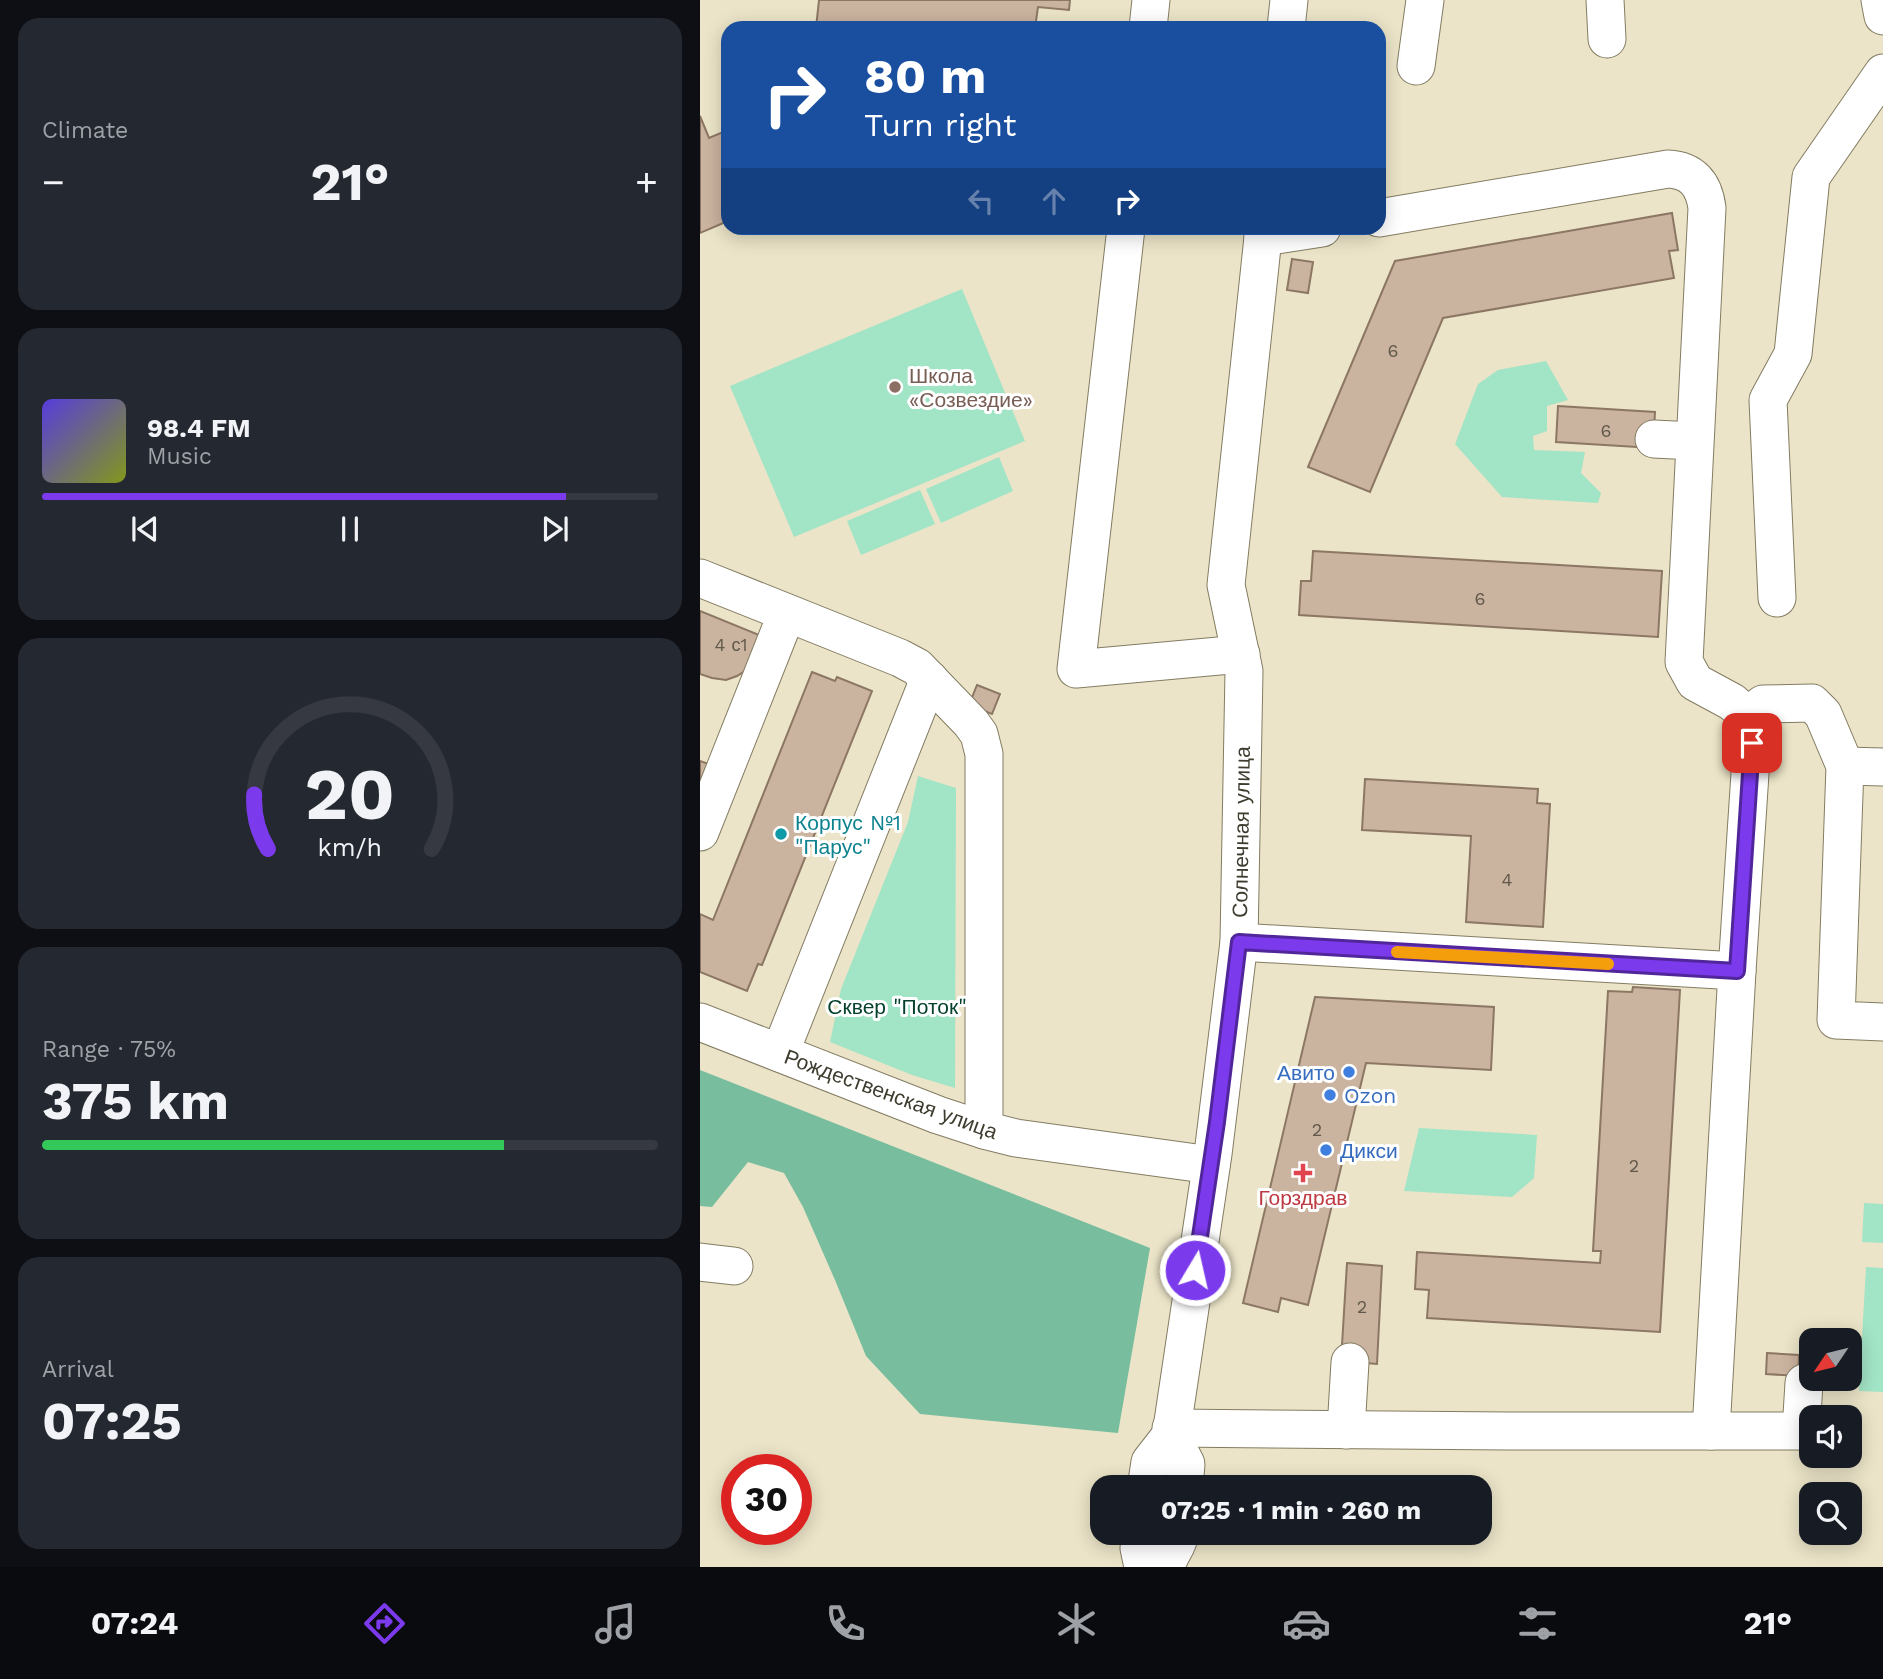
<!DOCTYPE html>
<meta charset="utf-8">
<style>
body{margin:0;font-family:"Work Sans",sans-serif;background:#242831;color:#f1f3f6;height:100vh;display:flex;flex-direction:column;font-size:26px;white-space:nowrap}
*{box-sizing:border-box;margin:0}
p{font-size:23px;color:#9ea1a6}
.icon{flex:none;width:38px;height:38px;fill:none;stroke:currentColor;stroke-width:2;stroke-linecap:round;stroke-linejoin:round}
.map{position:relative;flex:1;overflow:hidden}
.panel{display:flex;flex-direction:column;gap:18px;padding:18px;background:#0d0f14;width:700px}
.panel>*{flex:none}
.banner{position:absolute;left:21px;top:21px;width:665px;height:214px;border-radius:21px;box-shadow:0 4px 18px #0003;background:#1a4fa0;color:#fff;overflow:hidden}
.needle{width:46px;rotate:235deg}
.tools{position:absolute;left:1099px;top:1328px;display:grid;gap:14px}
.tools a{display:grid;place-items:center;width:63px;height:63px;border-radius:14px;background:#171b24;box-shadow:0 4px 18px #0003;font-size:35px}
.speed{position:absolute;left:21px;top:1454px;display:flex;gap:14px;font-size:35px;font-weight:700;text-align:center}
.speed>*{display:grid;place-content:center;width:91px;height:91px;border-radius:50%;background:#171b24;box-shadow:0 4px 18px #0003;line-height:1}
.speed .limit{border:10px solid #d22;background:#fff;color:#111}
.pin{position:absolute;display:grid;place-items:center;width:60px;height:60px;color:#fff;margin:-30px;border-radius:14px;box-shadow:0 4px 10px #0006}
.me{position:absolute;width:77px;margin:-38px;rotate:9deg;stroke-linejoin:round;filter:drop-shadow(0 0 5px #0008)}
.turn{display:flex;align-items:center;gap:24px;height:147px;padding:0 28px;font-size:32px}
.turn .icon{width:91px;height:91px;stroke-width:2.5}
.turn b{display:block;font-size:49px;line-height:60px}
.lanes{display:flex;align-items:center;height:66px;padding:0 28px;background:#0003;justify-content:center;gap:35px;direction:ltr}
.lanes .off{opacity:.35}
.big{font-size:52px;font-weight:700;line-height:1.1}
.panel .card{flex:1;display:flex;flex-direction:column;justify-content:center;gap:10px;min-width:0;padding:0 24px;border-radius:21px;background:#242831}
.panel .dial{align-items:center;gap:0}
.dial svg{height:182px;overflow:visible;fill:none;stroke:#363941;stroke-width:7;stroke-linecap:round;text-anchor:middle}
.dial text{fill:#f1f3f6;stroke:none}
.song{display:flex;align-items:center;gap:21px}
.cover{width:84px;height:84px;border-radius:10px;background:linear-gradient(135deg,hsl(250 70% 55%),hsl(70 70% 35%))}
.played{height:7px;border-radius:4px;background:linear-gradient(90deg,#7c3aed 85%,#363941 85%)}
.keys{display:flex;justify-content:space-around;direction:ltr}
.heat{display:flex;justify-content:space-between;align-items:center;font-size:38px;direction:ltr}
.charge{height:10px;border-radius:5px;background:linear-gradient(90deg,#34c759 75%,#363941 0)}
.trip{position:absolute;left:390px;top:1475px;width:402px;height:70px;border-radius:21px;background:#171b24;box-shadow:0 4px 18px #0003;font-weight:700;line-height:70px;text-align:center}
.tabs{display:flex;height:112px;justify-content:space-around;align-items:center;background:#090b0e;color:#9ea1a6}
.tabs .icon{width:49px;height:49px}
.tabs .active{color:#7c3aed}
.tabs b{font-size:32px;color:#f1f3f6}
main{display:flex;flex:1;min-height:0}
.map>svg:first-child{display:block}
.green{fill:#a2e4c6}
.forest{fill:#77bd9e}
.building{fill:#cab39f;stroke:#8c7764;stroke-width:2}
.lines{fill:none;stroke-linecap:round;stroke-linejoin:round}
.minor-casing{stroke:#837c62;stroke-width:39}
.minor{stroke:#fff;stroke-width:37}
.route-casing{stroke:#51269a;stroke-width:18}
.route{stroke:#7c3aed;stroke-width:12}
.slow{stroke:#f59e0b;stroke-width:12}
.education-dot{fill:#8d6e63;stroke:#fff;stroke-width:2.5}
.culture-dot{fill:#0f9aa8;stroke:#fff;stroke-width:2.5}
.shop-dot{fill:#3f7fe0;stroke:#fff;stroke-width:2.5}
.health-dot{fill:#e0444e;stroke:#fff;stroke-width:2.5}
.labels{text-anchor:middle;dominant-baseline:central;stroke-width:6;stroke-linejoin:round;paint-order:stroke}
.number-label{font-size:18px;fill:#61594b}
.education-label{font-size:21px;fill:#785e54;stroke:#fff;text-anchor:start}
.culture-label{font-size:21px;fill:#0d838f;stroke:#fff;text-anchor:start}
.street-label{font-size:21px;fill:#3e3b2f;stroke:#fff}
.park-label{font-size:21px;fill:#05422e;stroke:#fff}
.shop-label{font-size:21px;fill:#366cbe;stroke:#fff;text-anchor:start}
.health-label{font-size:21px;fill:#be3a42;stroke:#fff}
</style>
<main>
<section class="panel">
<div class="card"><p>Climate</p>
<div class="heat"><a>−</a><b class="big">21°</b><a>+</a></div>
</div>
<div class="card">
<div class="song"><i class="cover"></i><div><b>98.4 FM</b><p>Music</p></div></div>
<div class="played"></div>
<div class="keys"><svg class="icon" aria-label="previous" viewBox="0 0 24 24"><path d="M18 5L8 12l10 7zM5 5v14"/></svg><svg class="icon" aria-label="pause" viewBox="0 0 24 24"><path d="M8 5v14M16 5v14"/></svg><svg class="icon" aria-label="next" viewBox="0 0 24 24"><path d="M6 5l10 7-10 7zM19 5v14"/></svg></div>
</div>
<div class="card dial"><svg viewBox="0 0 100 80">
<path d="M14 69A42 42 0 1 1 86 69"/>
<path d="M14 69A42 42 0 0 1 8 45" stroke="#7c3aed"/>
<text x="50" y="56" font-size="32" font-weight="700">20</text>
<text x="50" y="72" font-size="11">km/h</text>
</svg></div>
<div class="card"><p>Range · 75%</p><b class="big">375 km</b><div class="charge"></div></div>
<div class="card"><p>Arrival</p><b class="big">07:25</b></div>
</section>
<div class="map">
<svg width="1183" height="1567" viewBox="0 0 1183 1567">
<rect width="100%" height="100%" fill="#ebe4c8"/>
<g class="green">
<polygon points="262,289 325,441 94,537 30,386"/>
<polygon points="846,361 868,400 847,406 847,431 833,436 834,450 885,452 881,473 901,493 898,503 802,497 755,444 778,384 798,370"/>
<polygon points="299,457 313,491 241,523 226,489"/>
<polygon points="220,490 235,524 161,555 147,521"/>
<polygon points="218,776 256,788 255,1088 212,1075 130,1042 141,989 208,822"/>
<polygon points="719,1128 837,1135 834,1178 812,1197 704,1191"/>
<polygon points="1164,1203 1183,1204 1183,1243 1162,1242"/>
<polygon points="1166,1267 1183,1268 1183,1392 1159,1391"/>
</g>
<polygon class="forest" points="0,1070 450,1248 418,1433 220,1414 166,1356 135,1280 103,1207 84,1173 48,1162 12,1207 0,1206"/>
<g class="building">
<polygon points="119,0 370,0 369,10 338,7 335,28 116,28"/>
<polygon points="0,116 9,138 28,130 28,221 0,233"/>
<polygon points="972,213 978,250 969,251 974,278 743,318 670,492 608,467 695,261"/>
<polygon points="592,259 613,262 608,293 587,290"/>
<polygon points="858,406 955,412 953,448 856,442"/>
<polygon points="613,551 962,571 958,637 599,615 601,581 611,581"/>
<polygon points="0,611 64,637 48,669 37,676 26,680 12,678 0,674"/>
<polygon points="112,672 135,681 137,677 172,691 62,965 58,964 47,991 0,972 0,914 13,920"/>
<polygon points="277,685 300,694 292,714 269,705"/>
<polygon points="0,761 14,766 0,790"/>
<polygon points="665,779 838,789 837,803 850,804 843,927 766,922 771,836 662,830"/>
<polygon points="933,987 980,990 960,1332 727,1318 729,1290 715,1289 717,1252 900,1263 901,1251 893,1251 908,991 932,992"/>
<polygon points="615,997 794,1007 791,1070 666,1063 608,1305 581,1298 578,1312 543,1303"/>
<polygon points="647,1263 682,1266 677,1364 641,1361"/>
<polygon points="1067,1353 1099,1355 1098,1376 1066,1374"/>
</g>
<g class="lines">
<g class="minor-casing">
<g id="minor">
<polyline points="905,0 907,39"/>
<polyline points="1180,0 1183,16"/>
<polyline points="448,28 451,0"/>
<polyline points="586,28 589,0"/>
<polyline points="716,66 725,0"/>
<path d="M679 218 968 169C992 170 1004 184 1007 208L984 662 995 682 1032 702 1048 716 1052 743 1037 971"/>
<polyline points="426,228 376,669 541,654"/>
<polyline points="563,237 622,228"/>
<polyline points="954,439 994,441"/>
<polyline points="0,578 200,658 217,667 271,723 279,734 284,754 284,1130"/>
<polyline points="1077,598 1068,400 1093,354 1111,177 1183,73"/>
<polyline points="1048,716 1063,704 1112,703 1123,714 1145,766 1136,1020 1183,1022"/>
<polyline points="1145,766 1183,767"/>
<polyline points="0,832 87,613"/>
<polyline points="539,942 1037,971 1011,1431"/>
<polyline points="0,1022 238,1115 284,1130 316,1138 511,1165"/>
<polyline points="80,1053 229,679"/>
<polyline points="0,1262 34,1266"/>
<polyline points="471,1428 808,1431 1111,1431"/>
<polyline points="646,1430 650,1362"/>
<polyline points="1101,1431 1104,1383"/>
<polyline points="471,1435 513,1154 539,942 544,671 526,585 564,228"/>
<polyline points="471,1435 486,1464 484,1488"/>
<polyline points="446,1488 450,1462 471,1435"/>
<polyline points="441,1533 439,1548 443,1567"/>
<path d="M467 1567C468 1554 478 1548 480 1533"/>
</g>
</g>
<use href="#minor" class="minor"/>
</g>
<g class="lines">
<g class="route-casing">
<polyline id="route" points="495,1270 517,1122 539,942 1037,971 1052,743"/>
</g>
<use href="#route" class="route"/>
<polyline class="slow" points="697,952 908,964"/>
</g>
<circle class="education-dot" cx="195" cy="387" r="7"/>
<circle class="culture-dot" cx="81" cy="834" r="7"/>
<g class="shop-dot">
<circle cx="649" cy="1072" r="7"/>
<circle cx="630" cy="1095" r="7"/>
<circle cx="626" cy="1150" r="7"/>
</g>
<path class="health-dot" d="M599.5 1162.5h7v7h7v7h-7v7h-7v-7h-7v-7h7z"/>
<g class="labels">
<g class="number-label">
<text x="693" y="350">6</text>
<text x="906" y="430">6</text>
<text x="780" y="598">6</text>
<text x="31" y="644">4 с1</text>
<text x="807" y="879">4</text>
<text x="617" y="1129">2</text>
<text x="934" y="1165">2</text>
<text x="662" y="1306">2</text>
</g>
<g class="education-label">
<text x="209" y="375">Школа<tspan x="209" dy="24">«Созвездие»</tspan></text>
</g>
<g class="culture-label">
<text x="95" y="822">Корпус №1<tspan x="95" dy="24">"Парус"</tspan></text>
</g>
<g class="street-label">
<text transform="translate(541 832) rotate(-89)">Солнечная улица</text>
<text transform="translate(191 1094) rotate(20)">Рождественская улица</text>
</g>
<g class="park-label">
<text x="197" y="1006">Сквер "Поток"</text>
</g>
<g class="shop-label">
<text x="635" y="1072" text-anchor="end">Авито</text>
<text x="644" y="1095">Ozon</text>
<text x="640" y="1150">Дикси</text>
</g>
<g class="health-label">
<text x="603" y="1197">Горздрав</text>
</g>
</g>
</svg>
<div class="tools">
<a><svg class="needle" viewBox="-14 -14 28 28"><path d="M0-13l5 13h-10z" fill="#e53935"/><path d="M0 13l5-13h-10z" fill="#9ea1a6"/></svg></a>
<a><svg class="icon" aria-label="sound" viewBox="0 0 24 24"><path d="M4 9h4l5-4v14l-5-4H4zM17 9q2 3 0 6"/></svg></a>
<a><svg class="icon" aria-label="search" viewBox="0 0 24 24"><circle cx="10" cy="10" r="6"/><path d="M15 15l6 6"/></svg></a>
</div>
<div class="speed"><div class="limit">30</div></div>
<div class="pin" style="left:1052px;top:743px;background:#d93025"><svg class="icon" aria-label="arrive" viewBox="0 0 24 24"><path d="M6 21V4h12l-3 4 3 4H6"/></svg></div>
<svg class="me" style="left:495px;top:1270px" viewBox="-20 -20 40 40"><circle r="17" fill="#7c3aed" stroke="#fff" stroke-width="3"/><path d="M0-11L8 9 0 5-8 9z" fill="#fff"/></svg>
<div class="trip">07:25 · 1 min · 260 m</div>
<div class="banner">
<div class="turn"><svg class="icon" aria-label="right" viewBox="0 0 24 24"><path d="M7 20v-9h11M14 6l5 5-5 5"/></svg><div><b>80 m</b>Turn right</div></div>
<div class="lanes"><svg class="icon off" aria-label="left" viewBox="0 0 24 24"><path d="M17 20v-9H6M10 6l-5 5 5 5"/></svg><svg class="icon off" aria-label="ahead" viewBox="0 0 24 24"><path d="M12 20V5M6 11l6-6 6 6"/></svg><svg class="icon" aria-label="right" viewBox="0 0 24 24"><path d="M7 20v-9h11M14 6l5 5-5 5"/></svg></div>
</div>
</div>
</main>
<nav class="tabs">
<b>07:24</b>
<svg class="icon active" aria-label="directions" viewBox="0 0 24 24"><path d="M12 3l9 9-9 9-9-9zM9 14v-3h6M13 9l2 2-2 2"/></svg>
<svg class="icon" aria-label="music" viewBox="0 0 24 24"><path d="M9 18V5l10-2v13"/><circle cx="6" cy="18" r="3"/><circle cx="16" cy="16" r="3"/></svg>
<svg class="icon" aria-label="phone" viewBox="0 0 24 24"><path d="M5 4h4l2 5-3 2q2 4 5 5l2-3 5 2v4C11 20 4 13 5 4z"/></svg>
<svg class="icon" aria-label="climate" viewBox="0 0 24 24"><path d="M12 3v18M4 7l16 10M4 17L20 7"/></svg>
<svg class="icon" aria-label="car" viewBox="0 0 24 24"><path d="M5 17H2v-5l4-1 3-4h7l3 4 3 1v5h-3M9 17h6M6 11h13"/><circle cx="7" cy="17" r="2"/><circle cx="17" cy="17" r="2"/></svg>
<svg class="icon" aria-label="filters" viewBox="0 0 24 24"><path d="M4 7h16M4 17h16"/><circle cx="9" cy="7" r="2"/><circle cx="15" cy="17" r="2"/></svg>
<b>21°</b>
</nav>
